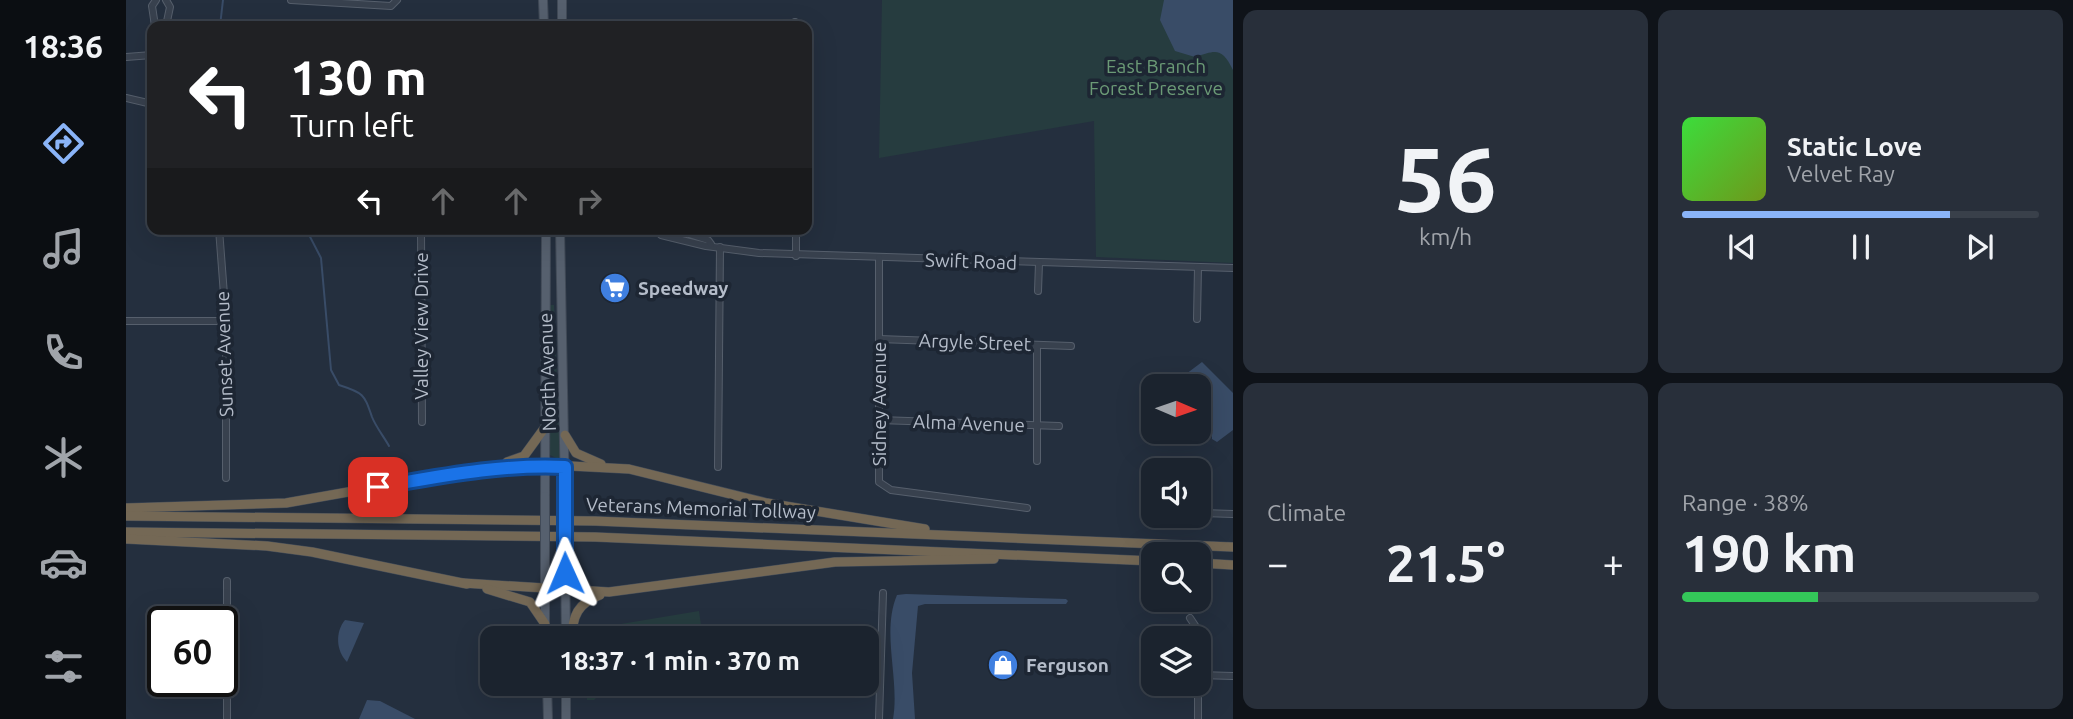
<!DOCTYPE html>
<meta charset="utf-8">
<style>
body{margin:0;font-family:Ubuntu,sans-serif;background:#282f3a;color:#f1f3f6;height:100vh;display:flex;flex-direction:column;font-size:26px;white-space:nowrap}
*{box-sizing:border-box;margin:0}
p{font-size:23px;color:#a0a4aa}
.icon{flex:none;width:38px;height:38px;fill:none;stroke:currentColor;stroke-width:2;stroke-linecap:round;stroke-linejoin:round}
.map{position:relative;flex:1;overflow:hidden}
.panel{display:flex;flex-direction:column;gap:10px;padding:10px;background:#0f1319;width:840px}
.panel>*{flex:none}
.hud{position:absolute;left:21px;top:21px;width:665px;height:214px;border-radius:14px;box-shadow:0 7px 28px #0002,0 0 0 2px #39404a;background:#202124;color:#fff;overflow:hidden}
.needle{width:46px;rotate:92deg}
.buttons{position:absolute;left:1015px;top:374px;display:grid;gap:14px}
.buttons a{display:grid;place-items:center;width:70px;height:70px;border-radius:14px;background:#1b232e;box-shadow:0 7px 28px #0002,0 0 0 2px #39404a;font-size:35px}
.speed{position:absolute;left:21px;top:606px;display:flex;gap:14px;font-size:35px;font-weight:700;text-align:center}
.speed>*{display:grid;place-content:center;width:91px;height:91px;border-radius:50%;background:#1b232e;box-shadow:0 7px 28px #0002,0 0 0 2px #39404a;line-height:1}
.speed .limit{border:4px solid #111;border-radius:10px;background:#fff;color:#111}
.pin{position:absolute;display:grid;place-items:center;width:60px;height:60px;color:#fff;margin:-30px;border-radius:14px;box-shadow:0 4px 10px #0006}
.me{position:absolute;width:77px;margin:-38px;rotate:359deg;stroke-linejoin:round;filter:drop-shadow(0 0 5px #0008)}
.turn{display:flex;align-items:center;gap:24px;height:147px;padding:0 28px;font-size:32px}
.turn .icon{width:91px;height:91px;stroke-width:2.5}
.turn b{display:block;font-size:49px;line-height:60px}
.lanes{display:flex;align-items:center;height:66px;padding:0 28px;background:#0003;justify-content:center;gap:35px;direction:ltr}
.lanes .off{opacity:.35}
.big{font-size:52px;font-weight:600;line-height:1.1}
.panel .tile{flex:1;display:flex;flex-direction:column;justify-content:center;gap:10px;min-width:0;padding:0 24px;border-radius:14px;background:#282f3a}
.panel .dial{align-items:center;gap:0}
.dial b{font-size:91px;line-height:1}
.song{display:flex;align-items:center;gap:21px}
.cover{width:84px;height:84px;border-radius:10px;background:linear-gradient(135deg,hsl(120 70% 55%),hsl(80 70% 35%))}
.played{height:7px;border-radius:4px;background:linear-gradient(90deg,#8ab4f8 75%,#39404a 75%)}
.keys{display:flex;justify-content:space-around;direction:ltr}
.heat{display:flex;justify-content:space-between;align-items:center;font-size:38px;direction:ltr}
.charge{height:10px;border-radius:5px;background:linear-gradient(90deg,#34c759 38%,#39404a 0)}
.panel .tiles{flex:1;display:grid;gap:10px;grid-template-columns:repeat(2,1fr)}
.trip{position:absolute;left:354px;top:626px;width:399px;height:70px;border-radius:14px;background:#1b232e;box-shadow:0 7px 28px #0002,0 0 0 2px #39404a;font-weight:600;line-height:70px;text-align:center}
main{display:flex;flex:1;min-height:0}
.tabs{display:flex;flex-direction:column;width:126px;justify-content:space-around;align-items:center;background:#0b0e12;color:#a0a4aa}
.tabs .icon{width:49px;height:49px}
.tabs .active{color:#8ab4f8}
.tabs b{font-size:32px;color:#f1f3f6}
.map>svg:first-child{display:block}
.green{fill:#263c3f}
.water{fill:#394c67}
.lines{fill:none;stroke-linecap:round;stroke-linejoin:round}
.stream{stroke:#394c67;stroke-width:2}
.minor-casing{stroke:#565f6c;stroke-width:8}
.major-casing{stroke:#414a57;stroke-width:10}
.highway-casing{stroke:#434c59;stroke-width:10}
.minor{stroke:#38414e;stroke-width:6}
.major{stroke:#56606e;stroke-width:8}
.highway{stroke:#746855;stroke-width:9}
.major-bridge-casing{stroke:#414a57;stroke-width:10;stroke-linecap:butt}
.major-bridge{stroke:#56606e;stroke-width:8}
.route-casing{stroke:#114b97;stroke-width:18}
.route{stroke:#1a73e8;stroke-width:12}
.labels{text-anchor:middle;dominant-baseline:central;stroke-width:7;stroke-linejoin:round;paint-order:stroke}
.park-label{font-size:19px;fill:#6b9a76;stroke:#1d2633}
.street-label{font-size:19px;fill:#b4bcc9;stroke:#1d2633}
.poi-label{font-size:19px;font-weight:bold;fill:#b4bcc9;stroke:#1d2633;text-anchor:start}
</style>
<main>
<nav class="tabs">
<b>18:36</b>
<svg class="icon active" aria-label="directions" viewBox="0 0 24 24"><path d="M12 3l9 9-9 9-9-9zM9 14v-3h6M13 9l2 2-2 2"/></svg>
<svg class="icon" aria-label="music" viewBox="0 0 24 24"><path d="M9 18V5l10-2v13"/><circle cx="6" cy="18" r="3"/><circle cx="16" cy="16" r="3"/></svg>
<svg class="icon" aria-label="phone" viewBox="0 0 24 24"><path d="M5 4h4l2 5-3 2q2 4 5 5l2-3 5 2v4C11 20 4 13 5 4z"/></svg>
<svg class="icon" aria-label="climate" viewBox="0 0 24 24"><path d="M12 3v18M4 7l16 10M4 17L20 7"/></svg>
<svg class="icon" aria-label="car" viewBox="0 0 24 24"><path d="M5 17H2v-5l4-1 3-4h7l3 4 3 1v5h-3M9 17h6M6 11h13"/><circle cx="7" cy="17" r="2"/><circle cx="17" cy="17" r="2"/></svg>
<svg class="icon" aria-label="filters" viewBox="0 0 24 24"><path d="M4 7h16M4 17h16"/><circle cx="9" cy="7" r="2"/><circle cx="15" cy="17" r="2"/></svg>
</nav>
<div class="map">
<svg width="1107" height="719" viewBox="0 0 1107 719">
<rect width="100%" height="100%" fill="#242f3e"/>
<g class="green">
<polygon points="756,0 1107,0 1107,263 970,257 968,121 753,158"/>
<polygon points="424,305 428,305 434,460 422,454"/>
<polygon points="573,611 577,639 463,639 461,635 465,624 483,626"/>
<polygon points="460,684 577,684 576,692 475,693 468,700 461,700"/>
</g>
<g class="water">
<path d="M1038 0H1107V70C1096 47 1090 50 1069 57L1049 51 1034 20Z"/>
<polygon points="1076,362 1107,393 1107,430 1091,442 1086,439 1086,405 1079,398 1073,399 1073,387 1058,387 1052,380"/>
<path d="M780 594 940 599 942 601 940 604H799L792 606 786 673 789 719H767C774 679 755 633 771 595Z"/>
<path d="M219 620 238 623 221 662C210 651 209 632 219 620Z"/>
<polygon points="1022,630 1032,631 1032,639 1027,639 1027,684 1060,684 1060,698 1024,692"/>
<polygon points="241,700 254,701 289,719 233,719"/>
</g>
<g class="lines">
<g class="stream">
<polyline points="94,26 97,0"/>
<path d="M180 229 195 258 205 370 213 385C238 393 238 394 246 417 250 427 258 437 263 446"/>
</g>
<g class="minor-casing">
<g id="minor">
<polyline points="40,0 44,7 40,26"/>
<polyline points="165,0 265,6 271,0"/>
<polyline points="669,22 669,26"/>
<polyline points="29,26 26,6 30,0"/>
<polyline points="0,57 26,55"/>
<polyline points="0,98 26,104"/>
<polyline points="93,229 100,321 100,478"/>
<polyline points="295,229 296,422"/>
<polyline points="529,229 535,235 580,246 633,253 1107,268"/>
<polyline points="547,229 582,240 585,244"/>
<polyline points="670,229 670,256"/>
<polyline points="753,258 753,482 765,490 901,508"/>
<polyline points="912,291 913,263"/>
<polyline points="1071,319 1072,267"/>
<polyline points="0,321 100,321"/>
<polyline points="753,339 945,346"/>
<polyline points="753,420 933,426"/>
<polyline points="911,461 911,345"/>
<polyline points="592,467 594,247"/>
<polyline points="1073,476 1076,513 1107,514"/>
<polyline points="101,581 101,719"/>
<polyline points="1064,618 1072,630 1072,639"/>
<polyline points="1073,675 1107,676"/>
<polyline points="753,719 757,593"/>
<polyline points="1072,719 1072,684"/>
</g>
</g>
<g class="major-casing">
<g id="major">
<polyline points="417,0 418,26"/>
<polyline points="436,0 436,26"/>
<polyline points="434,229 439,497"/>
<polyline points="419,496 420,229"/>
<polyline points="419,558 419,639"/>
<polyline points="439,559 440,639"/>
<polyline points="421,684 422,719"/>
<polyline points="440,719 440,684"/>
</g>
</g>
<g class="highway-casing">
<g id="highway">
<polyline points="439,435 450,453 475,464"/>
<polyline points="381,462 398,456 417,430"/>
<polyline points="0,508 160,503 363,467 405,464 503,469 641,503 799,529"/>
<polyline points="0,516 469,521 1107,547"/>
<polyline points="0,532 469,537 1027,561"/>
<polyline points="0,539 141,546 186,552 341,584"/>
<polyline points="1073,563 1107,565"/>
<polyline points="337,583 483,592 709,562 868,559"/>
<polyline points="361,589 404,602 419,624"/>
<path d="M446 639C446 616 452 603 474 595"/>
</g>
</g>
<use href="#minor" class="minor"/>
<use href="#major" class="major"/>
<use href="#highway" class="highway"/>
<g class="major-bridge-casing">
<g id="major-bridge">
<polyline points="419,558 419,496"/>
<polyline points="439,559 439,497"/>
</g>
</g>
<use href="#major-bridge" class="major-bridge"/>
</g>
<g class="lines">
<g class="route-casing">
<path id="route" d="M252 487C316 476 375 464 439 467V573"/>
</g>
<use href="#route" class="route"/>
</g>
<defs>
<g id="supermarket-disc" transform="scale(1.575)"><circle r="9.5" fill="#3f7fe0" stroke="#1d2633"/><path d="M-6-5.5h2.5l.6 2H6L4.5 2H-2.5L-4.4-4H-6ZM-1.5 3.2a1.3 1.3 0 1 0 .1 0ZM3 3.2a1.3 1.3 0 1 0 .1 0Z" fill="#fff"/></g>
<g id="shop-disc" transform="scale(1.575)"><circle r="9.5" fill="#3f7fe0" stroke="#1d2633"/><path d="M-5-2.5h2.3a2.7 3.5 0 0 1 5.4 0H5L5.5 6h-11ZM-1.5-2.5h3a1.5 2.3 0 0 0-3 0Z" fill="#fff"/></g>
</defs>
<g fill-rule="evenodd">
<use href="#supermarket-disc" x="489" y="288"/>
<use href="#shop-disc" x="877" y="665"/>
</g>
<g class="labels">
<g class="park-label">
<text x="1030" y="66">East Branch<tspan x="1030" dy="22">Forest Preserve</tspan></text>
</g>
<g class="street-label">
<text transform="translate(845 261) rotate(2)">Swift Road</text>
<text transform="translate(295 326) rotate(-90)">Valley View Drive</text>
<text transform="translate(849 342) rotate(2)">Argyle Street</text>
<text transform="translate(98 354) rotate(-92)">Sunset Avenue</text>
<text transform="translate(421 372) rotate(-92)">North Avenue</text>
<text transform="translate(753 404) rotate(-90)">Sidney Avenue</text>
<text transform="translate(843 423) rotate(2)">Alma Avenue</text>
<text transform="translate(575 508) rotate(2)">Veterans Memorial Tollway</text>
</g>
<g class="poi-label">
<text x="512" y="288">Speedway</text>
<text x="900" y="665">Ferguson</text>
</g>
</g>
</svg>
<div class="buttons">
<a><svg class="needle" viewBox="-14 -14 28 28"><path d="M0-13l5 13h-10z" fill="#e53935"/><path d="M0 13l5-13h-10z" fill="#a0a4aa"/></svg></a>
<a><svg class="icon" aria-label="sound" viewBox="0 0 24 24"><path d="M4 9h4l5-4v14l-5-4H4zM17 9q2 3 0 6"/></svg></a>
<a><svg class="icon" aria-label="search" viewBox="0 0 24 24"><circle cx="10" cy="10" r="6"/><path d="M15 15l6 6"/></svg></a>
<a><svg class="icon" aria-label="layers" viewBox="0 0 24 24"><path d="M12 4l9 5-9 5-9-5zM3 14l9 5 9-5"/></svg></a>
</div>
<div class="speed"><div class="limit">60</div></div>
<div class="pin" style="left:252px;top:487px;background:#d93025"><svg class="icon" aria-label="arrive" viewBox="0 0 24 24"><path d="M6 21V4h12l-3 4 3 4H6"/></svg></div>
<svg class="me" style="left:439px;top:573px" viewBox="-20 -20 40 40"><path d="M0-17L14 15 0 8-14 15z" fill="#1a73e8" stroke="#fff" stroke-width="4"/></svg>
<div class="trip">18:37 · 1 min · 370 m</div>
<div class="hud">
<div class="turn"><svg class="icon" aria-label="left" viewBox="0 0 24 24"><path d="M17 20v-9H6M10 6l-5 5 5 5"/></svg><div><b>130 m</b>Turn left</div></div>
<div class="lanes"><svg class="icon" aria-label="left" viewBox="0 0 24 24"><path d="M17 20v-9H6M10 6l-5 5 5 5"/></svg><svg class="icon off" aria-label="ahead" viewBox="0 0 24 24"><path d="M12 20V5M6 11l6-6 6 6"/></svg><svg class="icon off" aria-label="ahead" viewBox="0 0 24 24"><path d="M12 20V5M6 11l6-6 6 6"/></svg><svg class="icon off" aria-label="right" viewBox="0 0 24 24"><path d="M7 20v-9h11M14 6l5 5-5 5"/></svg></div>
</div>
</div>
<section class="panel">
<div class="tiles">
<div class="tile dial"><b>56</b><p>km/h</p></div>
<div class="tile">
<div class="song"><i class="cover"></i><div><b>Static Love</b><p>Velvet Ray</p></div></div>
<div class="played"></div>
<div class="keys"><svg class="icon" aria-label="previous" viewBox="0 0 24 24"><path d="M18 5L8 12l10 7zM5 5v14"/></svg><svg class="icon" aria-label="pause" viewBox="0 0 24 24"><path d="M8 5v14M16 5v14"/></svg><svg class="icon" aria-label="next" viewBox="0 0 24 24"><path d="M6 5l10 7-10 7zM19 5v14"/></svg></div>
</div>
<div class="tile"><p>Climate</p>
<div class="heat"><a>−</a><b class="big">21.5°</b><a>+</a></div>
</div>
<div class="tile"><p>Range · 38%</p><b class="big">190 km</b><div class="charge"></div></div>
</div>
</section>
</main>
